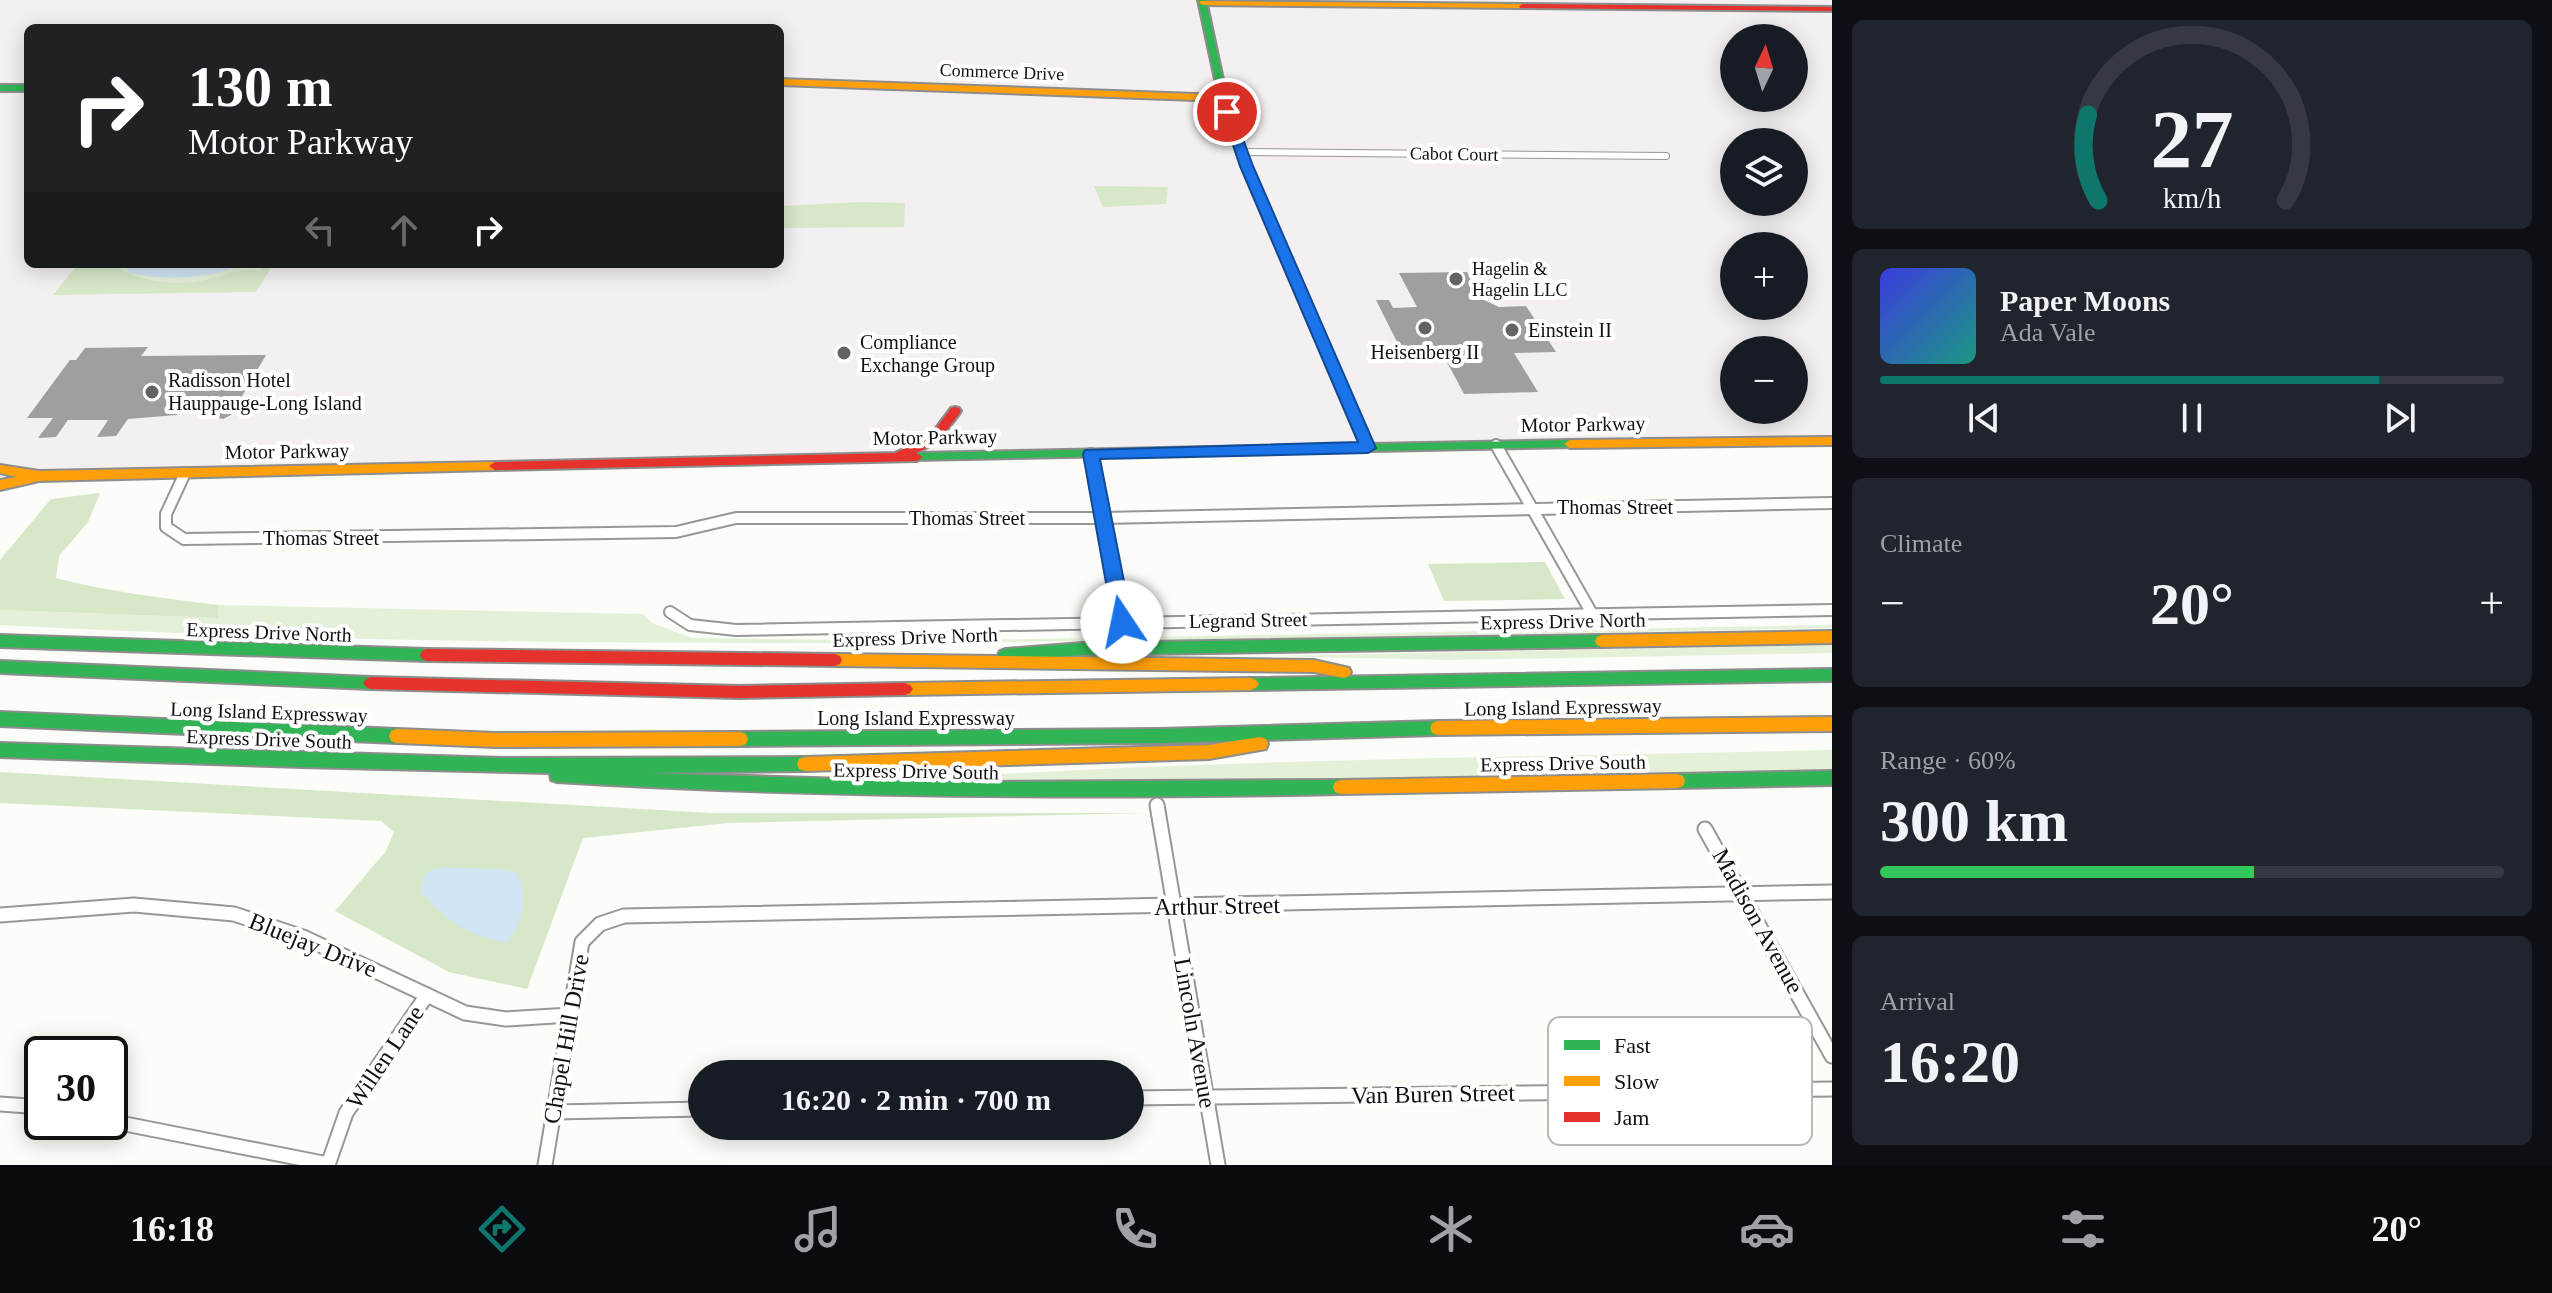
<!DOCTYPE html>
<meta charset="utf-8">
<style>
body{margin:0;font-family:"Times New Roman",serif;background:#20242c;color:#f1f3f6;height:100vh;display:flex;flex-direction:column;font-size:30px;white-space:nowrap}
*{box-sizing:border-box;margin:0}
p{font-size:26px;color:#9ea1a6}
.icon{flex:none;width:44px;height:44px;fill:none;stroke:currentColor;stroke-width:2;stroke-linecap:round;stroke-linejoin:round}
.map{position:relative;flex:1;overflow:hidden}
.side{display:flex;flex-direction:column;gap:20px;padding:20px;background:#0d0f14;width:720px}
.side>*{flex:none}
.banner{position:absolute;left:24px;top:24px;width:760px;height:244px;border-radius:12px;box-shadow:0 4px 20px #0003;background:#202124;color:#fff;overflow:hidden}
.needle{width:52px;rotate:4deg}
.tools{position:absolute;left:1720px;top:24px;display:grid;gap:16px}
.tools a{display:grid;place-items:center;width:88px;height:88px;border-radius:50%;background:#171b24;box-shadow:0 4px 20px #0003;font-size:40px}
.speed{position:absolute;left:24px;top:1036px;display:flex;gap:16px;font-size:40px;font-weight:700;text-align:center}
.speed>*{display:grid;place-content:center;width:104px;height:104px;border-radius:50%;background:#171b24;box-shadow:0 4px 20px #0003;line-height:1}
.speed .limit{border:4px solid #111;border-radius:12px;background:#fff;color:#111}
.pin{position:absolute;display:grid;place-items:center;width:68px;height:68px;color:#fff;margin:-34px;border:4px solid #fff;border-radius:50%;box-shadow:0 2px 8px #0007}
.me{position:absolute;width:88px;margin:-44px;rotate:349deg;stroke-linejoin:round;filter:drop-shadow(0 0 6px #0008)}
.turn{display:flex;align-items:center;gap:28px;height:168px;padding:0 32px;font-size:36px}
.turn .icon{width:104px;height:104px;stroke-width:2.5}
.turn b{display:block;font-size:56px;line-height:68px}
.lanes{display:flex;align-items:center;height:76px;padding:0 32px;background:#0003;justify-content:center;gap:40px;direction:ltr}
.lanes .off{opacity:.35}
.big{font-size:60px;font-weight:700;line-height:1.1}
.side .card{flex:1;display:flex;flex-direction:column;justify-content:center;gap:12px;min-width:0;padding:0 28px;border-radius:12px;background:#20242c}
.side .dial{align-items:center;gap:0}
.dial svg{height:208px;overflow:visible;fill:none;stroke:#363941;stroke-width:7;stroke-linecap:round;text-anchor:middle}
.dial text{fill:#f1f3f6;stroke:none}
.song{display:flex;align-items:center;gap:24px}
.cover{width:96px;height:96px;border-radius:12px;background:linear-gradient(135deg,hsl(240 70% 55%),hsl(170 70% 35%))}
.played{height:8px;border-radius:4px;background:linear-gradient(90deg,#0f766e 80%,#363941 80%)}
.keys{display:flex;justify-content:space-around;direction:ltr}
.heat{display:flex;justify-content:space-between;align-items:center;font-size:44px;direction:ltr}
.charge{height:12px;border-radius:6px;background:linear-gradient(90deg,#34c759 60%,#363941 0)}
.trip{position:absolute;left:688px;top:1060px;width:456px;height:80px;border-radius:40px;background:#171b24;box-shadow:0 4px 20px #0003;font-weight:700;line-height:80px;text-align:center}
.dock{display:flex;height:128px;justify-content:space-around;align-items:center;background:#090b0e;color:#9ea1a6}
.dock .icon{width:56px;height:56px}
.dock .on{color:#0f766e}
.dock b{font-size:36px;color:#f1f3f6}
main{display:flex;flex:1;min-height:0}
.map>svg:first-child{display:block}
.industrial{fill:#f4f0f2;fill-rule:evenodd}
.green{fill:#e5f0d9}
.forest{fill:#d6e8c8}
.water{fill:#d1e5f4}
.building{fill:#a09f9d}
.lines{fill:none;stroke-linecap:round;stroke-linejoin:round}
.street-far2-casing{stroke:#979795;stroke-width:8}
.street-far1-casing{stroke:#979795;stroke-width:14}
.street-casing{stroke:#979795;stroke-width:17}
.fast-casing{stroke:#8d8d8c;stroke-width:4}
.slow-casing{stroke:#8d8d8c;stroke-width:4}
.jam-casing{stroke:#8d8d8c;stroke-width:4}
.street-far2{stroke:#fffffe;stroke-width:6}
.street-far1{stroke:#fffffe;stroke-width:10}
.street{stroke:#fffffe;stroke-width:13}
.fast{fill:#30b455;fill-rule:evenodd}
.slow{fill:#ff9f0a;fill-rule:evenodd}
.jam{fill:#e5322d;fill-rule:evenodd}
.route{fill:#1a73e8;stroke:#114b97;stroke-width:2}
.poi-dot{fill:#636362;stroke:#fff;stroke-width:3}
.labels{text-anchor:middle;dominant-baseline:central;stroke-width:8;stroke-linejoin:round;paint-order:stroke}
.far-street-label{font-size:18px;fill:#111;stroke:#fff}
.far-poi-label{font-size:18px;fill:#111;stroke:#fff;text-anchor:start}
.poi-label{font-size:20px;fill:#111;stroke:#fff;text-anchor:start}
.street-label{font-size:20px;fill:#111;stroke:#fff}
.near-street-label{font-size:24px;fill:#111;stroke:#fff}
.key{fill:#fff;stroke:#b8b8b8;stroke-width:2}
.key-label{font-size:22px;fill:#111}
</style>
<main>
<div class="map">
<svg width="1832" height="1165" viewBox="0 0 1832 1165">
<rect width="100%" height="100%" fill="#fcfcf8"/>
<path class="industrial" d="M0 0H1832V440L0 480ZM28 28H780V264H28ZM1734 38H1794V98H1734ZM1734 142H1794V202H1734ZM1734 246H1794V306H1734ZM1734 350H1794V410H1734Z"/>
<g class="green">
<path d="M114 264H264L261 271C239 268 220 278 199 281 172 285 134 282 114 264Z"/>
<path d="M218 605 643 614 652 623 692 638 922 641 1832 625V628C1222 639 602 657 0 625V610L219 618Z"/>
<polygon points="1832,645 1832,653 1449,660 1272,656"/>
<path d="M1832 750V771L1056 786 903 780C1212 759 1522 757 1832 750Z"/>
</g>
<g class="forest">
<polygon points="1094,186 1168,187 1166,204 1103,207"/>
<polygon points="861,202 905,203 904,227 780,228 780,206"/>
<path d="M78 264H114C134 282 172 285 199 281 220 278 239 267 260 271L264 264H273L256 292 53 295Z"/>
<path d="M100 493 88 522 59 556 56 578C110 592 162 598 218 605L219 618 0 610V560L51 499Z"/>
<polygon points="1545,562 1565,599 1444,601 1428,564"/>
<polygon points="0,772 711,813 1146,813 728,823 583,838 527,989 449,972 335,911 386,851 394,832 381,821 0,803"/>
</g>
<g class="water">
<path d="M124 264H243C210 279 165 281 130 273Z"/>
<path d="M442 867 508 870 518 874C528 900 523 923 506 943 468 936 445 919 420 891L426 873Z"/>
</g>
<g class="building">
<polygon points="1467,272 1484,300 1499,307 1526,306 1556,352 1514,353 1538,392 1464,394 1448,364 1438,357 1404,356 1376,300 1389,300 1393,308 1417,307 1399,273"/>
<polygon points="148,347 141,356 266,355 231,415 223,419 202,415 213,398 187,399 177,415 128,419 116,436 97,437 108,420 68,420 56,437 38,438 53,418 27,418 70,360 76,360 85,348"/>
</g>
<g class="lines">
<g class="street-far2-casing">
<polyline id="street-far2" points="1241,152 1666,156"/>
</g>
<g class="street-far1-casing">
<g id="street-far1">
<polyline points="1496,445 1591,612"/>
<polyline points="1091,454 1122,622"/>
<polyline points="185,473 166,514 166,527 184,539 676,532 736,518 1102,518 1832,503"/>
<polyline points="670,612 690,625 736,630 1832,610"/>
</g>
</g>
<g class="street-casing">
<g id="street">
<polyline points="1157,805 1218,1165"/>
<polyline points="1705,829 1832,1056"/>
<polyline points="0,915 134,905 234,914 303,937 465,1013 506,1019 570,1015"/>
<polyline points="1130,1098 1832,1089"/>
<polyline points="0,1104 42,1107"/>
<polyline points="554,1112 702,1109"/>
<polyline points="110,1121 328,1164"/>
<polyline points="328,1165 346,1113 427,995"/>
<polyline points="545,1165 582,942 600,924 624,916 1832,892"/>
</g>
</g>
<g class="fast-casing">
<g id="fast">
<polygon points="1198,0 1206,0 1227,98 1251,166 1372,444 1570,440 1576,444 1574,447 913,460 911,457 913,454 917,453 1360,444 1241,166 1219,98"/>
<rect x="0" y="85" width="28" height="6"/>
<polygon points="0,635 427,649 432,651 434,655 432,659 427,661 0,647"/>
<polygon points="1602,635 1607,637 1609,641 1607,645 1602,647 1082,655 1005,661 1000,659 998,655 1000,651 1005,649 1082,643"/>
<polygon points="0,661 371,677 376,679 379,683 376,687 371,689 0,673"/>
<polygon points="1832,669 1832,681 1251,690 1246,688 1243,684 1246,680 1251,678"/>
<polygon points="0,712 397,729 403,731 405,736 403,741 397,743 0,726"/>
<polygon points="1438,721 1444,723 1446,728 1444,733 1438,735 1161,743 740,746 734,744 732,739 734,734 740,732 1161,729"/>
<path d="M0 743 503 758 805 757 811 759 813 764 811 769 805 771 647 773 949 782 1341 780 1347 782 1349 787 1347 792 1341 794C1079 799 818 798 557 782L551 780 550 773 302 767 0 757Z"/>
<polygon points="1832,771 1832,785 1677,788 1671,786 1669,781 1671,776 1677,774"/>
</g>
</g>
<g class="slow-casing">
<g id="slow">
<polygon points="1200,1 1523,4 1527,6 1523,8 1203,5 1199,3"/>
<polygon points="780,79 1223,95 1227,98 1223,101 780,85"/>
<polygon points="1832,437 1832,445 1570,448 1564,444 1570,440"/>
<polygon points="495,462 501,466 495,470 39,481 0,490 0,480 17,477 0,473 0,465 39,471"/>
<polygon points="1832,631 1832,643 1602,647 1597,645 1595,641 1597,637 1602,635"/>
<polygon points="835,654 1314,660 1349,668 1351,672 1349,676 1344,678 1314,672 835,666 830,664 828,660 830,656"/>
<polygon points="1251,678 1256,680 1259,684 1256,688 1251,690 905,695 900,693 897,689 900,685 905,683"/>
<polygon points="1832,717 1832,731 1438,735 1432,733 1430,728 1432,723 1438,721"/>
<polygon points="397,729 496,733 740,732 746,734 748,739 746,744 740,746 496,747 397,743 391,741 389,736 391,731"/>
<polygon points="1260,737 1266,739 1268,744 1266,749 1209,759 805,771 799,769 797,764 799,759 805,757 1209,745"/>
<polygon points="1677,774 1683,776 1685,781 1683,786 1677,788 1341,794 1335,792 1333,787 1335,782 1341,780"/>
</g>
</g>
<g class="jam-casing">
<g id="jam">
<polygon points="1523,4 1832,7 1832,11 1520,8 1519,6"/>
<polygon points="955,407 959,408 961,411 959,414 938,442 916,453 923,457 917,461 495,470 489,466 495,462 895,453 930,436 951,408"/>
<polygon points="427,649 835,654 840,656 842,660 840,664 835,666 427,661 422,659 420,655 422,651"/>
<polygon points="371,677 740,686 905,683 910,685 913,689 910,693 905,695 740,698 371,689 366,687 363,683 366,679"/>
</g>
</g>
<use href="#street-far2" class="street-far2"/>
<use href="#street-far1" class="street-far1"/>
<use href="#street" class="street"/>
<use href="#fast" class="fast"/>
<use href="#slow" class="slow"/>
<use href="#jam" class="jam"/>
</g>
<polygon class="route" points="1227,108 1233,112 1253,166 1376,448 1368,453 1100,459 1132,622 1122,630 1113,622 1083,454 1085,450 1358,442 1240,166 1222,112"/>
<g class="poi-dot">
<circle cx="1456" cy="279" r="8"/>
<circle cx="1425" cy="328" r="8"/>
<circle cx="1512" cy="330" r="8"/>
<circle cx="844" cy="353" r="8"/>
<circle cx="152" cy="392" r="8"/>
</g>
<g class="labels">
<g class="far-street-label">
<text transform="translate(1002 72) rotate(2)">Commerce Drive</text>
<text transform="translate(1454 154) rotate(1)">Cabot Court</text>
</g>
<g class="far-poi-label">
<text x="1472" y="269">Hagelin &amp;<tspan x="1472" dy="21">Hagelin LLC</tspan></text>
</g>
<g class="poi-label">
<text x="1528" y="330">Einstein II</text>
<text x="860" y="342">Compliance<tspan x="860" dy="23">Exchange Group</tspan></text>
<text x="1425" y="352" text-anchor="middle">Heisenberg II</text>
<text x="168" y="380">Radisson Hotel<tspan x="168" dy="23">Hauppauge-Long Island</tspan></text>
</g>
<g class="street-label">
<text transform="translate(1583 424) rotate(-1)">Motor Parkway</text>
<text transform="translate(935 437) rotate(-1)">Motor Parkway</text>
<text transform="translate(287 451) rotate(-1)">Motor Parkway</text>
<text x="1615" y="507">Thomas Street</text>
<text x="967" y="518">Thomas Street</text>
<text x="321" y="538">Thomas Street</text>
<text transform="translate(1248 620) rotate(-1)">Legrand Street</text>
<text transform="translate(1563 621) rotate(-1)">Express Drive North</text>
<text transform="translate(269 632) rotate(2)">Express Drive North</text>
<text transform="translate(915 637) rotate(-2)">Express Drive North</text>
<text transform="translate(1563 707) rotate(-1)">Long Island Expressway</text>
<text transform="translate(269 712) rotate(2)">Long Island Expressway</text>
<text x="916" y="718">Long Island Expressway</text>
<text transform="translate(269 739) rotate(2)">Express Drive South</text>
<text transform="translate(1563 763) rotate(-1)">Express Drive South</text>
<text transform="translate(916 771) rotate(1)">Express Drive South</text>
</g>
<g class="near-street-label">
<text transform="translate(1217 906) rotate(-1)">Arthur Street</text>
<text transform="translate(1758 921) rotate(61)">Madison Avenue</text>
<text transform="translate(313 945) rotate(22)">Bluejay Drive</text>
<text transform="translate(1195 1033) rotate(80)">Lincoln Avenue</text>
<text transform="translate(566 1039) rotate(-80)">Chapel Hill Drive</text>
<text transform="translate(385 1057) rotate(-56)">Willen Lane</text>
<text transform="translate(1433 1094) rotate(-1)">Van Buren Street</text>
</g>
</g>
<rect x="1548" y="1017" width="264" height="128" rx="12" class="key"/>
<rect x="1564" y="1040" width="36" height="10" fill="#30b455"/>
<rect x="1564" y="1076" width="36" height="10" fill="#ff9f0a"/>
<rect x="1564" y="1112" width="36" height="10" fill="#e5322d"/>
<g class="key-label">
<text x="1614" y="1053">Fast</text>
<text x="1614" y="1089">Slow</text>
<text x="1614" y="1125">Jam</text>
</g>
</svg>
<div class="tools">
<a><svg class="needle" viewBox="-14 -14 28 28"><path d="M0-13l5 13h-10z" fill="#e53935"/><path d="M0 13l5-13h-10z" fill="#9ea1a6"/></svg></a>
<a><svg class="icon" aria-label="layers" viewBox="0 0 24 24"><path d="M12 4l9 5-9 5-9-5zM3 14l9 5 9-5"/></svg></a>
<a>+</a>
<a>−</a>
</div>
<div class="speed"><div class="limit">30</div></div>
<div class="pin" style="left:1227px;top:112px;background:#d93025"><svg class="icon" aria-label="arrive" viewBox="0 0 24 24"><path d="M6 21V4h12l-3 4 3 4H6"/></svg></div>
<svg class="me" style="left:1122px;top:622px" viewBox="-20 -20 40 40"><circle r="19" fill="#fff"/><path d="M0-13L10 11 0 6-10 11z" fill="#1a73e8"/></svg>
<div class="trip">16:20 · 2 min · 700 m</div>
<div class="banner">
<div class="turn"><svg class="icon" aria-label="right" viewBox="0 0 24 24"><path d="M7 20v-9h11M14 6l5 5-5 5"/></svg><div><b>130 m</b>Motor Parkway</div></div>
<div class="lanes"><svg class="icon off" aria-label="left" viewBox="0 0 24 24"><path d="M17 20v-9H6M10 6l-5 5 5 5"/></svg><svg class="icon off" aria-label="ahead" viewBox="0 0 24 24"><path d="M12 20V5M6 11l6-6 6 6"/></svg><svg class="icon" aria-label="right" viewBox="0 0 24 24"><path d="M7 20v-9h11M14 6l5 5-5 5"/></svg></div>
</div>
</div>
<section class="side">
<div class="card dial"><svg viewBox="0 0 100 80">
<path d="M14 69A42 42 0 1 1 86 69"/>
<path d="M14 69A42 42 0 0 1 10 36" stroke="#0f766e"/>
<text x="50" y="56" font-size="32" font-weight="700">27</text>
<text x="50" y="72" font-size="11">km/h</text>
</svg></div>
<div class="card">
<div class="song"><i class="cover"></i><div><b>Paper Moons</b><p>Ada Vale</p></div></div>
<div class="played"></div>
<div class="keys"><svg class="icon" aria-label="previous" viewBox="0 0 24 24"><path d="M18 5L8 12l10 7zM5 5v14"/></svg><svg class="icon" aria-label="pause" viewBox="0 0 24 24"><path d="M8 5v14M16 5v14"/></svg><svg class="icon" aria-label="next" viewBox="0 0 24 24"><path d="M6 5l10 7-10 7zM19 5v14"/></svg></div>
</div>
<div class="card"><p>Climate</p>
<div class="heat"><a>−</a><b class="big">20°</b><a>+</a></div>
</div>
<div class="card"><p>Range · 60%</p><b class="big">300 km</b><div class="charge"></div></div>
<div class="card"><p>Arrival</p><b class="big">16:20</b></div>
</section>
</main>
<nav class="dock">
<b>16:18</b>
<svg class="icon on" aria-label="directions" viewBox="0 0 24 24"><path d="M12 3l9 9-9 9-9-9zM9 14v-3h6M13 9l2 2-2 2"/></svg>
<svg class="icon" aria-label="music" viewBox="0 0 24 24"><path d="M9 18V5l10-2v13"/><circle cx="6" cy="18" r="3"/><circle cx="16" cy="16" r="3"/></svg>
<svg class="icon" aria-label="phone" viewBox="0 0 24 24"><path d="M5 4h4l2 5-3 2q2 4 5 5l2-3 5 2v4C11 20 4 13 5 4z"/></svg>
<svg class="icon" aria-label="climate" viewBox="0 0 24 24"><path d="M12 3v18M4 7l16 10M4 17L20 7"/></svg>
<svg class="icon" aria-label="car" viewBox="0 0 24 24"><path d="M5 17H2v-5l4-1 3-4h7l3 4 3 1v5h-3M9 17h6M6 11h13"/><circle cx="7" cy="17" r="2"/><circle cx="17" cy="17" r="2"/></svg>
<svg class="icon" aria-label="filters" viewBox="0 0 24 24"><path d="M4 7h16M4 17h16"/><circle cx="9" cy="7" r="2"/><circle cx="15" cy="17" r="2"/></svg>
<b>20°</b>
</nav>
